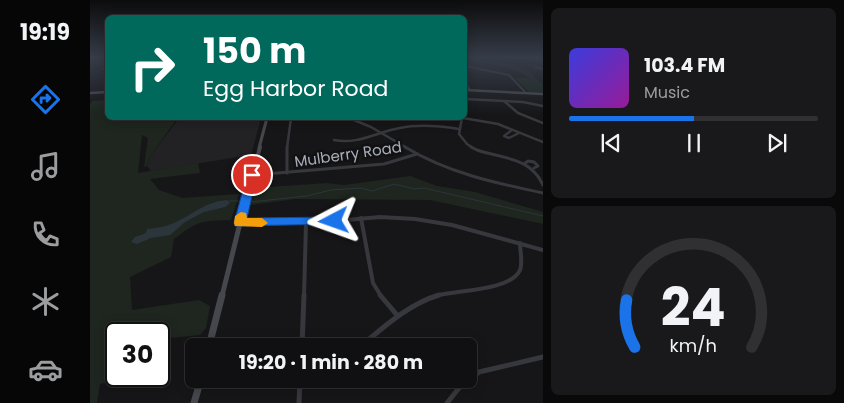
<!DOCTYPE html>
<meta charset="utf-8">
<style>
body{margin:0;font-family:Poppins,sans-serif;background:#19191b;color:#f1f3f6;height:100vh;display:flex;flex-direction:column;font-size:19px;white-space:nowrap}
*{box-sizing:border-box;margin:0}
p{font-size:16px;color:#9c9d9f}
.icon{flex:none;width:28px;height:28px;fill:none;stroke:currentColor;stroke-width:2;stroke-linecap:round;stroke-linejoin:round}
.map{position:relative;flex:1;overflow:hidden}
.drawer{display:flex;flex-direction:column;gap:8px;padding:8px;background:#09090a;width:301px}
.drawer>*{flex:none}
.top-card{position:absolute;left:15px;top:15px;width:362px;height:105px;border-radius:8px;box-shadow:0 2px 12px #0003,0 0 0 1px #303032;background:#00695c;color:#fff;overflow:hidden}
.speed{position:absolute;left:15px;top:322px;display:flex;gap:10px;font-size:25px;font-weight:700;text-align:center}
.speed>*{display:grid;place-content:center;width:65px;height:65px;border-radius:50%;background:#101012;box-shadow:0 2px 12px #0003,0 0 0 1px #303032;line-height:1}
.speed .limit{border:2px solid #111;border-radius:8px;background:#fff;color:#111}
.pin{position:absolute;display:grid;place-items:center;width:42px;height:42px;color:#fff;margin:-21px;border:2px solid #fff;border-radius:50%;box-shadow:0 1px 5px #0007}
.me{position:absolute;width:55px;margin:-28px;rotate:266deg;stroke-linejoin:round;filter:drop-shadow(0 0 4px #0008)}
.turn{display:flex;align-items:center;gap:18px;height:105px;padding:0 15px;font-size:22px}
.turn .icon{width:65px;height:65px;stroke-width:2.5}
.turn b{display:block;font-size:35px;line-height:42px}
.drawer .tile{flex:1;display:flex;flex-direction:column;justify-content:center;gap:8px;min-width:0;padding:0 18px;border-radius:8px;background:#19191b}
.drawer .dial{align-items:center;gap:0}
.dial svg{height:130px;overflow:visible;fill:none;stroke:#303032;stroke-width:7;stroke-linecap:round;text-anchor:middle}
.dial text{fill:#f1f3f6;stroke:none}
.song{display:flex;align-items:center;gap:15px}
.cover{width:60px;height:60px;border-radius:8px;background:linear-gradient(135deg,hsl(240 70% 55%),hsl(300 70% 35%))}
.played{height:5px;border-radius:2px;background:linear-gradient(90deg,#1a73e8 50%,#303032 50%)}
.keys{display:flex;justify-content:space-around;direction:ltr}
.trip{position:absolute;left:95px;top:338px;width:292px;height:50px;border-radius:8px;background:#101012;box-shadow:0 2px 12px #0003,0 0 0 1px #303032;font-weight:700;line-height:50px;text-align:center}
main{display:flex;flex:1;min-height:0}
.dock{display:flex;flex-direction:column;width:90px;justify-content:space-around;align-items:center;background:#060607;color:#9c9d9f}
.dock .icon{width:35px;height:35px}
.dock .selected{color:#1a73e8}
.dock b{font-size:22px;color:#f1f3f6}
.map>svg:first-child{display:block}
.built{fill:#222225}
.green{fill:#1e261f}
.water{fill:#2c353c}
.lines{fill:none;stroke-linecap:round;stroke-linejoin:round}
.stream{stroke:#2c353c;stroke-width:1}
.street-far4{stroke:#37383d;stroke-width:2}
.street-far3{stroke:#37383d;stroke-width:2.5}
.street-far2{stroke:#37383d;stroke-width:3}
.street-far1{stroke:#37383d;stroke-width:4}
.street{stroke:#37383d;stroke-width:5}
.secondary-far4{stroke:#45474d;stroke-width:2.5}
.secondary-far3{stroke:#45474d;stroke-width:3}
.secondary-far2{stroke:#45474d;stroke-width:4}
.secondary-far1{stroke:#45474d;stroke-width:5}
.secondary{stroke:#45474d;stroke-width:7}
.route{fill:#1a73e8;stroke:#114b97}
.slow{fill:#f59e0b}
.labels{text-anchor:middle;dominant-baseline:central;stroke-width:5;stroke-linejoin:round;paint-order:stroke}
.street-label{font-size:15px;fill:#a8adb8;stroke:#111113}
</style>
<main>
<nav class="dock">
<b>19:19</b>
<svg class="icon selected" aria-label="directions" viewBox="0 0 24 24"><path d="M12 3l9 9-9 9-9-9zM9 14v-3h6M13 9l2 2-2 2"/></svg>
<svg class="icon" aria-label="music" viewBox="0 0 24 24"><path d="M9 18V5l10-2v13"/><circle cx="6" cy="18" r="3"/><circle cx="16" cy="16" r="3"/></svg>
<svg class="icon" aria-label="phone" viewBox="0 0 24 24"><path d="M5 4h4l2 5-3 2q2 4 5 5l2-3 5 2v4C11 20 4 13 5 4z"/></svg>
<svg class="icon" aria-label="climate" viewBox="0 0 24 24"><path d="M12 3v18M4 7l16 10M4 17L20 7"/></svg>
<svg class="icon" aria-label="car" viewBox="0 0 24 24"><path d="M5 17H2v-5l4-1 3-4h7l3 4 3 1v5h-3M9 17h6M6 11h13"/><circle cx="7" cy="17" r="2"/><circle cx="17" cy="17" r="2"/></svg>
</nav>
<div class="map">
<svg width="453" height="403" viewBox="0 0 453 403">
<rect width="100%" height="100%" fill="#161618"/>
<polygon class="built" points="89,118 171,118 161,155 61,171 57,166 59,158"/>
<g class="green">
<path d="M375 58C396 58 419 62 438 71 443 73 447 81 453 84V92H439L425 78H439C427 66 392 63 375 61Z"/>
<path d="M17 100 18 118H91L86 120 59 158 57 166 54 167 58 138 52 135 48 173 108 163 110 173 60 179 69 190 92 198 149 194 141 220C111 221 109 220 84 239L81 257 40 277 42 310 109 300 120 306 116 328 110 335 69 339V334H26V376H33V378L10 384 7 403H0V104L3 101Z"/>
<polygon points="320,176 347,186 385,192 453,212 453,224 340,200 205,199 161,205 165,188 237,183 254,185"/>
</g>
<path class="water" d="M137 200 140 203 135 207 114 212 95 222 80 235 61 238 47 244 41 242 45 237 56 233 57 229C68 228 80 226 90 220 108 211 116 202 137 200Z"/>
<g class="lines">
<g class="stream">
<polyline points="139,201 148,201"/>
<polyline points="160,202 217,196 241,190 271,188 282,191 304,184 325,189 334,188 453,216"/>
</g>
<g class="street-far4">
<polyline points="440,58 453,60"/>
<polyline points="375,66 419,75 436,93"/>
<polyline points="445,67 453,69"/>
<polyline points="14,69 18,67"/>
<polyline points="375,82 380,90"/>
</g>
<g class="street-far3">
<polyline points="375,99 433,102 453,106"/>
<polyline points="414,101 428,113 453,123"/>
<polyline points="259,118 281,127 317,148"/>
<polyline points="372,118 369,134 377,144 383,148"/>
<polyline points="373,118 408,124 453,142"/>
<polyline points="422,130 414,136 419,138 429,133"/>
<path d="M244 140C268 145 286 132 310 128 329 124 350 126 369 129"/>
<polyline points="197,148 201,118"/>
</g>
<g class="street-far2">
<path d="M315 147C358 173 405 183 453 193"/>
<path d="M381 147 387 150C414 159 440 157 453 185"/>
<polyline points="434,164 438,161 444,162 448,166 444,168"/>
<polyline points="197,173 197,147"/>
<polyline points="163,175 294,164 327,154"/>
</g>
<g class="street-far1">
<polyline points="271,218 283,283 291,296"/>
<polyline points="150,223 223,223 290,217 325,219 362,225 453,250"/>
<polyline points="214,296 216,223"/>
<path d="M345 296C365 290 421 291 430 270 433 263 430 251 430 243"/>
</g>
<g class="street">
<polyline points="290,295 307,315"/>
<polyline points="212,346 214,295"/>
<path d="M271 346C295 326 319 304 349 295"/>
<polyline points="209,403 210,379"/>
<polyline points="357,403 369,388 389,372 453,357"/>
</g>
<g class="secondary-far4">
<polyline points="375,90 453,94"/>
<polyline points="0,93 18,92"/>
</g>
<polyline class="secondary-far3" points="169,148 177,118"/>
<polyline class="secondary-far2" points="153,213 170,147"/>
<polyline class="secondary-far1" points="132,296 153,211"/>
<g class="secondary">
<polyline points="119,346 132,295"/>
<polyline points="104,403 111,379"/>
</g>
</g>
<linearGradient id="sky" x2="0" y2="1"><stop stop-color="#0c0c0d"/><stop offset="0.5" stop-color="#363c48"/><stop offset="1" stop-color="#363c48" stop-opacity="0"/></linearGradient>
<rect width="453" height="115" fill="url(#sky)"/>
<polygon class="route" points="162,172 167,175 157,218 244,217 250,221 248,224 145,226 144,223 157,175"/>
<polygon class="slow" points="151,212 156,213 157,218 172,218 178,223 172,227 145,226 144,223 145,216"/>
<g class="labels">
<g class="street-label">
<text transform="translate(258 154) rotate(-8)">Mulberry Road</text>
</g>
</g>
</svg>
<div class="speed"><div class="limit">30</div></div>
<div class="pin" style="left:162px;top:175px;background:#d93025"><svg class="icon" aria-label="arrive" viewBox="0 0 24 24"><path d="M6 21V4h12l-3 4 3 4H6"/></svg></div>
<svg class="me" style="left:244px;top:221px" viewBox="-20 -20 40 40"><path d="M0-17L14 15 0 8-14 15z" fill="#1a73e8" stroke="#fff" stroke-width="4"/></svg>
<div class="trip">19:20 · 1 min · 280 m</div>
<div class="top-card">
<div class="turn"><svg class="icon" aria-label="right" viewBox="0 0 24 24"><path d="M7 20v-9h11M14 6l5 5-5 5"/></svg><div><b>150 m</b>Egg Harbor Road</div></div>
</div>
</div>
<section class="drawer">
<div class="tile">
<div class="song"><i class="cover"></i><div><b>103.4 FM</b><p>Music</p></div></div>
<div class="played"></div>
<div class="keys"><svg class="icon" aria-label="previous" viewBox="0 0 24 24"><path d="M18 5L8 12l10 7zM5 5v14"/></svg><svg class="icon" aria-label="pause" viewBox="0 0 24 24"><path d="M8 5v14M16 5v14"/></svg><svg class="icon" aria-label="next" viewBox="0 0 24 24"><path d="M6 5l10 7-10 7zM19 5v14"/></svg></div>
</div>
<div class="tile dial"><svg viewBox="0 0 100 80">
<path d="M14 69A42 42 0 1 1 86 69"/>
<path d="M14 69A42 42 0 0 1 9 40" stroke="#1a73e8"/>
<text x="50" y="56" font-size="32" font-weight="700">24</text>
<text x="50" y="72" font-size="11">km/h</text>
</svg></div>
</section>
</main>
